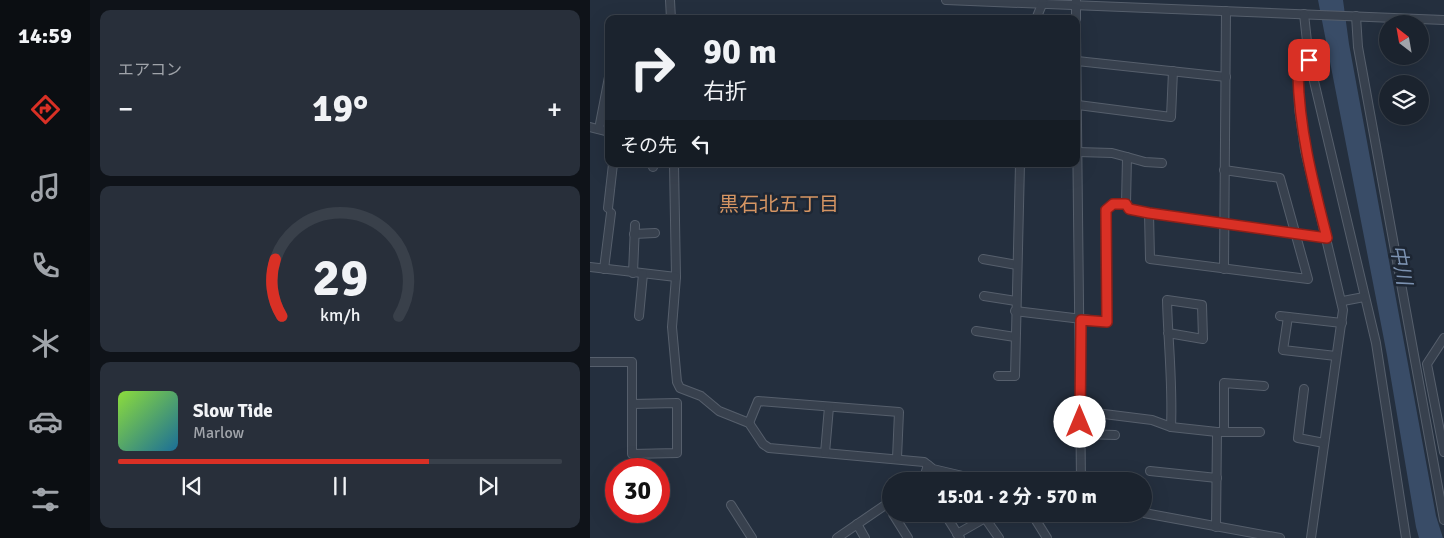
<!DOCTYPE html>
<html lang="ja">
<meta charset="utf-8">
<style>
body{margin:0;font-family:Signika,"Noto Sans JP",sans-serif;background:#282f3a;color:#f1f3f6;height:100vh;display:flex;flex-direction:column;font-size:19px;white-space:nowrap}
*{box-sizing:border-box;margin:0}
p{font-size:16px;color:#a0a4aa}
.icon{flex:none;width:28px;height:28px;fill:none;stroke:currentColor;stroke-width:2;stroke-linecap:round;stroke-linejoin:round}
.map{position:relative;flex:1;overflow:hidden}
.drawer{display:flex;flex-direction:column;gap:10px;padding:10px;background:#0f1319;width:500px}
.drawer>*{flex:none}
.guide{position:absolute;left:15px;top:15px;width:475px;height:152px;border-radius:10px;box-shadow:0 5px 20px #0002,0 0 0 1px #39404a;background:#1b232e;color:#f1f3f6;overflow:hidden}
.needle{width:32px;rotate:329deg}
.buttons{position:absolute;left:789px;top:15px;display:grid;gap:10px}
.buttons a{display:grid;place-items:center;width:50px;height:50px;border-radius:50%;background:#1b232e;box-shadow:0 5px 20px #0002,0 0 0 1px #39404a;font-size:25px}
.speed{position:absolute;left:15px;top:458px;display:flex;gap:10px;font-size:25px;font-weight:700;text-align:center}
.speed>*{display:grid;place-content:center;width:65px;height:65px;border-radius:50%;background:#1b232e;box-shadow:0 5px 20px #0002,0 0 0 1px #39404a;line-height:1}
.speed .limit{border:8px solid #d22;background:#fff;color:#111}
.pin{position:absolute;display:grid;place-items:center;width:42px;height:42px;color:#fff;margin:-21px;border-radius:10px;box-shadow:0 2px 8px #0006}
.me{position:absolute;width:55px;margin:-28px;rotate:0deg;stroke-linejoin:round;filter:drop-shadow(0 0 4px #0008)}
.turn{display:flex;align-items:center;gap:18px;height:105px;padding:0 15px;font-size:22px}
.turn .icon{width:65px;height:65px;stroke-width:2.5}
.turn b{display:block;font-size:35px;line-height:42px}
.then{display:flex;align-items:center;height:48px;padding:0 15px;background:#0003;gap:10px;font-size:19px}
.big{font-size:38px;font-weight:700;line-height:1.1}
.drawer .card{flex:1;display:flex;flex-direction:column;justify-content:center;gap:8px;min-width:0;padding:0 18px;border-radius:10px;background:#282f3a}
.drawer .dial{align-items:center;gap:0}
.dial svg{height:130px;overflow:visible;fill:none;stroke:#39404a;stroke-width:7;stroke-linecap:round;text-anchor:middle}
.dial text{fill:#f1f3f6;stroke:none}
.song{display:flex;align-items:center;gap:15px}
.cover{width:60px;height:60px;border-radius:8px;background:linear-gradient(135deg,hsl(90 70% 55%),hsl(200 70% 35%))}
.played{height:5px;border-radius:2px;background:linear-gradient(90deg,#d93025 70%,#39404a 70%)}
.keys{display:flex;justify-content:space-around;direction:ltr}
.heat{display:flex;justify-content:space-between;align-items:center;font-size:28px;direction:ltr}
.trip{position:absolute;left:292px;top:472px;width:270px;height:50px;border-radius:25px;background:#1b232e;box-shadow:0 5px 20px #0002,0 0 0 1px #39404a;font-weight:700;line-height:50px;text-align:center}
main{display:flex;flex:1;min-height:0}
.dock{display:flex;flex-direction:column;width:90px;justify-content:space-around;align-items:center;background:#0b0e12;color:#a0a4aa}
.dock .icon{width:35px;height:35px}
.dock .on{color:#d93025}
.dock b{font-size:22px;color:#f1f3f6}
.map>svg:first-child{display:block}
.water{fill:#394c67}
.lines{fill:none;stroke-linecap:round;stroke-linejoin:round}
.minor-casing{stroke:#565f6c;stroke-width:10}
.minor{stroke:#38414e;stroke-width:8}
.route-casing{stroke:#8d1f18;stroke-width:12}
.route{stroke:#d93025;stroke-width:9}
.labels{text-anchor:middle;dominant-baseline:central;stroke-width:5;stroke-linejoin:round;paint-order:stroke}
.neighbourhood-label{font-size:20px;fill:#d59563;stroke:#1d2633}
.water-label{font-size:20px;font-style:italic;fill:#7c92b1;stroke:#1d2633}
</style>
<main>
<nav class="dock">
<b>14:59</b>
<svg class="icon on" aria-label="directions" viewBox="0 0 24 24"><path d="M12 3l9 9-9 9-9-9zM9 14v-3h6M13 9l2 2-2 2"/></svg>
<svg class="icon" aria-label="music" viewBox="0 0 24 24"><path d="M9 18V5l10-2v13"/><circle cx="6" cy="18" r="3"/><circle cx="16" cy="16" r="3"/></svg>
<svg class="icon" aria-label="phone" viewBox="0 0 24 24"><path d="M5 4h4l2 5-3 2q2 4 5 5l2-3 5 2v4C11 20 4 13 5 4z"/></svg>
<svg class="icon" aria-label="climate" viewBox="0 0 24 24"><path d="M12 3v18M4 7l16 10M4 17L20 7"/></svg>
<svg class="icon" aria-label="car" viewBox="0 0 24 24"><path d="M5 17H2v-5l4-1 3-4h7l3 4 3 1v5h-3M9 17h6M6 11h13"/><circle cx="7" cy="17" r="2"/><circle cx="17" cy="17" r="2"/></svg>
<svg class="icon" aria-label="filters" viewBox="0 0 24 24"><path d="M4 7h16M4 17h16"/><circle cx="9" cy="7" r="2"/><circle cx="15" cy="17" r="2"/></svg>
</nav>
<section class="drawer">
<div class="card"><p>エアコン</p>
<div class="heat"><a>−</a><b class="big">19°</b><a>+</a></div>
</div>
<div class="card dial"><svg viewBox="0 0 100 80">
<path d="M14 69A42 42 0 1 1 86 69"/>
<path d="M14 69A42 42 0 0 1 10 34" stroke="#d93025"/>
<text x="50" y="56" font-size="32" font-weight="700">29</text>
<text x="50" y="72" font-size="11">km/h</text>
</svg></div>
<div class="card">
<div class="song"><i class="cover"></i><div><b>Slow Tide</b><p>Marlow</p></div></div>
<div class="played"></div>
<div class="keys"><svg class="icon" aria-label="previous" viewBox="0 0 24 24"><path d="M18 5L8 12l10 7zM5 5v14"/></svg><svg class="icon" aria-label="pause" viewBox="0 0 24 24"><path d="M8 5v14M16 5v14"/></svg><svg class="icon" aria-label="next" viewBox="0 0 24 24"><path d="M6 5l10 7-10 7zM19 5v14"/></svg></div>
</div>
</section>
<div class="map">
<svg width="854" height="538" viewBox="0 0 854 538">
<rect width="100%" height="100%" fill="#242f3e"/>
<polygon class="water" points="728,0 753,0 759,44 846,516 853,538 829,538 826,527 797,355"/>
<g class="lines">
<g class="minor-casing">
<g id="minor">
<polyline points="80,0 81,19"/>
<polyline points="356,0 854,20"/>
<polyline points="486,1 486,19"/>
<polyline points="714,14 719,60 708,73 709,108 715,150 753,310 721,538"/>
<polyline points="766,16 768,47 854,520"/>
<polyline points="446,19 453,2"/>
<polyline points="486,35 491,481"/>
<polyline points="719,60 786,343 816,538"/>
<polyline points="487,61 636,77"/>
<polyline points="488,105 581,117 583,71"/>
<polyline points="0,127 19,132"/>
<polyline points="9,129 19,77"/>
<polyline points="488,152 522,153 537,157"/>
<polyline points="63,164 63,167"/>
<polyline points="84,164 86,277 82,327 87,382 90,388 111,396 129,411 159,423 173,444 179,448 334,462 343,469 394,481"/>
<polyline points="536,204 539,209 559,213 737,238"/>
<polyline points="18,208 23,164"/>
<polyline points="559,213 560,259 718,279 690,178 634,170"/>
<polyline points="44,234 65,233"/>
<polyline points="393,259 427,265"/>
<polyline points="0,267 86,277"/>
<polyline points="14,269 21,213"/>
<polyline points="634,269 636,11"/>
<polyline points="43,273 45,225"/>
<polyline points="394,296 426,301"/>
<polyline points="753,301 774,297"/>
<polyline points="425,311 517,322 516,210 523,204 536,204 537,157 555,162 572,163"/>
<polyline points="49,316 53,274"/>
<polyline points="690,316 752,323"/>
<polyline points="698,317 693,350 746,356"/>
<polyline points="386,331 425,337"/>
<path d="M578 333 613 339 612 305 577 300C578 342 583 384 581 427"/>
<polyline points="854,338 837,364 854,452"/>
<polyline points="0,362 42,362 42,454 87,453 87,403 42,404"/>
<polyline points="408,376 425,376 430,164"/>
<polyline points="714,389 708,438 734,443"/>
<polyline points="490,411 562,420 581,427 627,432 670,432"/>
<polyline points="159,423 168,401 309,412 307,458"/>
<polyline points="634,431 634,383 674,386"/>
<polyline points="491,434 525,435"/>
<polyline points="235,453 239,407"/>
<polyline points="560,471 627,478"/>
<polyline points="333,481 338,465"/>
<polyline points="141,505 162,538"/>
<polyline points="554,513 690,538"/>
<polyline points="303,514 318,538"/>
<polyline points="355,514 370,538"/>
<polyline points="442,514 457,538"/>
<polyline points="267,524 275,538"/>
<polyline points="626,527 627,432"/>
<polyline points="367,534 395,518 409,538"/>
<polyline points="247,538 301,501"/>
</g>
</g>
<use href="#minor" class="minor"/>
</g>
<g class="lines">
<g class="route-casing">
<path id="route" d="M490 422 491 320 517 322 516 210 523 204H536L539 209 559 213 737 238C723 183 709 130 708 73L719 60"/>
</g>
<use href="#route" class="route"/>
</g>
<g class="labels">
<g class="neighbourhood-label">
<text x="189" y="204">黒石北五丁目</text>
</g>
<g class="water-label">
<text transform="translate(811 265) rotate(79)">中川</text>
</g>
</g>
</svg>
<div class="buttons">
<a><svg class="needle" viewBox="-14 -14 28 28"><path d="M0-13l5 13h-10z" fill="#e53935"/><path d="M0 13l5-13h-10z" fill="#a0a4aa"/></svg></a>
<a><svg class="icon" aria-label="layers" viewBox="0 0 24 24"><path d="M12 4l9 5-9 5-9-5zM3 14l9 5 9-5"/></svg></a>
</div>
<div class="speed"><div class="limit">30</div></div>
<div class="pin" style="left:719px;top:60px;background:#d93025"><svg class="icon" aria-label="arrive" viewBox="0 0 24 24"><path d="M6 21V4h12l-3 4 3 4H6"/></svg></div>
<svg class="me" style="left:490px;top:422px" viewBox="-20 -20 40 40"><circle r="19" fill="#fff"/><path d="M0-13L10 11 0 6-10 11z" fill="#d93025"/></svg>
<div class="trip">15:01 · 2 分 · 570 m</div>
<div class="guide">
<div class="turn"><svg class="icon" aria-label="right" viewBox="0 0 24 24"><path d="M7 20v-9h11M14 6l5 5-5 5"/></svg><div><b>90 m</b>右折</div></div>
<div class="then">その先<svg class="icon" aria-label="left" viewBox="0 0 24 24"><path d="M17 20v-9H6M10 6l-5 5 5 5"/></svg></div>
</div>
</div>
</main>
